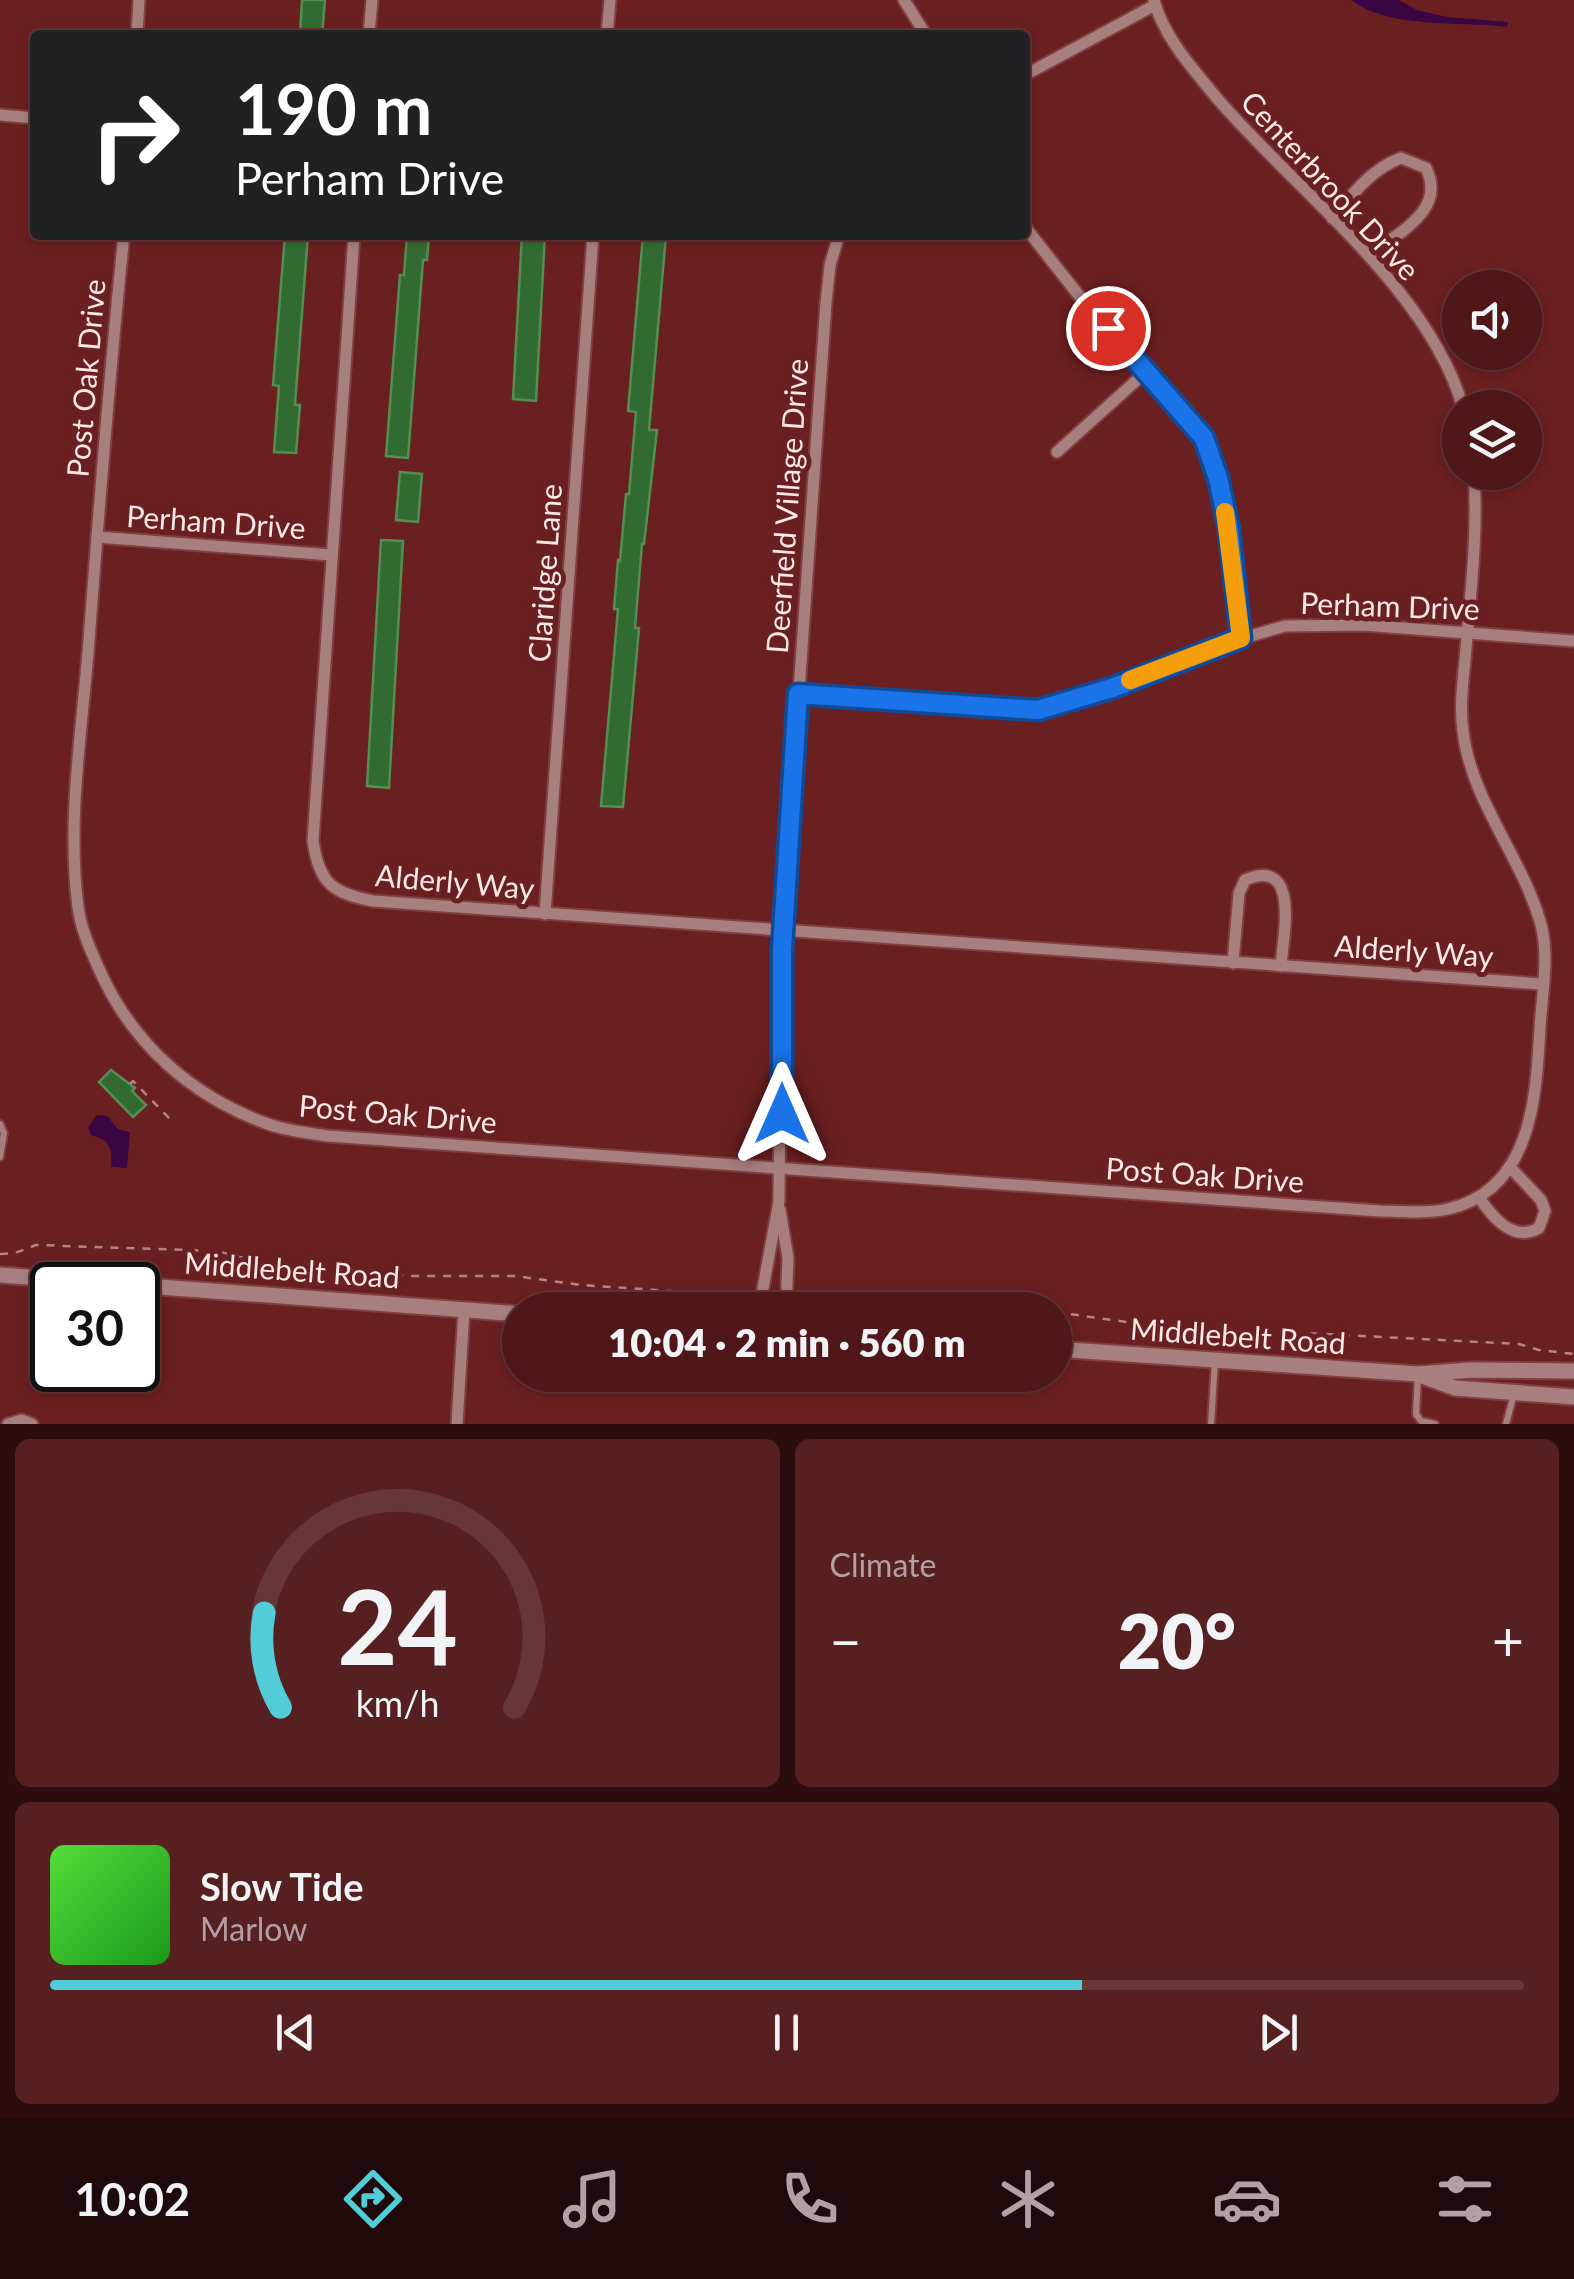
<!DOCTYPE html>
<meta charset="utf-8">
<style>
body{margin:0;font-family:Lato,sans-serif;background:#562021;color:#f1f3f6;height:100vh;display:flex;flex-direction:column;font-size:38px;white-space:nowrap}
*{box-sizing:border-box;margin:0}
p{font-size:32px;color:#b49fa2}
.icon{flex:none;width:55px;height:55px;fill:none;stroke:currentColor;stroke-width:2;stroke-linecap:round;stroke-linejoin:round}
.map{position:relative;height:1424px;overflow:hidden}
.details{display:flex;flex-direction:column;gap:15px;padding:15px;background:#2c0d0d;flex:1}
.details>*{flex:none}
.banner{position:absolute;left:30px;top:30px;width:1000px;height:210px;border-radius:10px;box-shadow:0 2px 8px #0004,0 0 0 2px #673637;background:#202124;color:#fff;overflow:hidden}
.buttons{position:absolute;left:1442px;top:270px;display:grid;gap:20px}
.buttons a{display:grid;place-items:center;width:100px;height:100px;border-radius:50%;background:#501718;box-shadow:0 2px 8px #0004,0 0 0 2px #673637;font-size:50px}
.speed{position:absolute;left:30px;top:1262px;display:flex;gap:20px;font-size:50px;font-weight:700;text-align:center}
.speed>*{display:grid;place-content:center;width:130px;height:130px;border-radius:50%;background:#501718;box-shadow:0 2px 8px #0004,0 0 0 2px #673637;line-height:1}
.speed .limit{border:5px solid #111;border-radius:15px;background:#fff;color:#111}
.pin{position:absolute;display:grid;place-items:center;width:85px;height:85px;color:#fff;margin:-42px;border:5px solid #fff;border-radius:50%;box-shadow:0 2px 10px #0007}
.me{position:absolute;width:110px;margin:-55px;rotate:0deg;stroke-linejoin:round;filter:drop-shadow(0 0 8px #0008)}
.turn{display:flex;align-items:center;gap:35px;height:210px;padding:0 40px;font-size:45px}
.turn .icon{width:130px;height:130px;stroke-width:2.5}
.turn b{display:block;font-size:70px;line-height:85px}
.big{font-size:75px;font-weight:800;line-height:1.1}
.details .widget{flex:1;display:flex;flex-direction:column;justify-content:center;gap:15px;min-width:0;padding:0 35px;border-radius:15px;background:#562021}
.details .dial{align-items:center;gap:0}
.dial svg{height:260px;overflow:visible;fill:none;stroke:#673637;stroke-width:7;stroke-linecap:round;text-anchor:middle}
.dial text{fill:#f1f3f6;stroke:none}
.song{display:flex;align-items:center;gap:30px}
.cover{width:120px;height:120px;border-radius:15px;background:linear-gradient(135deg,hsl(110 70% 55%),hsl(120 70% 35%))}
.played{height:10px;border-radius:5px;background:linear-gradient(90deg,#52ccd6 70%,#673637 70%)}
.keys{display:flex;justify-content:space-around;direction:ltr}
.heat{display:flex;justify-content:space-between;align-items:center;font-size:55px;direction:ltr}
.details .tiles{flex:1;display:grid;gap:15px;grid-template-columns:1fr 1fr}
.widget:last-child{grid-column:span 2}
.trip{position:absolute;left:502px;top:1292px;width:570px;height:100px;border-radius:50px;background:#501718;box-shadow:0 2px 8px #0004,0 0 0 2px #673637;font-weight:800;line-height:100px;text-align:center}
.dock{display:flex;height:160px;justify-content:space-around;align-items:center;background:#20090a;color:#b49fa2}
.dock .icon{width:70px;height:70px}
.dock .active{color:#52ccd6}
.dock b{font-size:45px;color:#f1f3f6}
.map>svg:first-child{display:block}
.water{fill:#3b0442}
.building{fill:#326b31;stroke:#558e52;stroke-width:2.5}
.lines{fill:none;stroke-linecap:round;stroke-linejoin:round}
.service-casing{stroke:#813f40;stroke-width:10}
.minor-casing{stroke:#813f40;stroke-width:15}
.tertiary-casing{stroke:#813f40;stroke-width:19}
.path{stroke:#b48585;stroke-width:2.5;stroke-dasharray:8 8;stroke-linecap:butt}
.service{stroke:#a7807e;stroke-width:6}
.minor{stroke:#a7807e;stroke-width:11}
.tertiary{stroke:#a7807e;stroke-width:15}
.route-casing{stroke:#114b97;stroke-width:25}
.route{stroke:#1a73e8;stroke-width:18}
.slow{stroke:#f59e0b;stroke-width:18}
.labels{text-anchor:middle;dominant-baseline:central;stroke-width:10;stroke-linejoin:round;paint-order:stroke}
.street-label{font-size:30px;fill:#fce8e7;stroke:#6a1f20}
</style>
<div class="map">
<svg width="1574" height="1424" viewBox="0 0 1574 1424">
<rect width="100%" height="100%" fill="#6a1f20"/>
<g class="water">
<path d="M1351 0H1399L1417 10 1447 17 1508 22 1507 27C1461 21 1388 29 1351 0Z"/>
<path d="M97 1115 107 1116 118 1129 130 1132 127 1168 111 1167C113 1149 110 1140 91 1135L88 1127Z"/>
</g>
<g class="building">
<polygon points="302,0 325,0 322,35 300,35"/>
<polygon points="285,235 308,235 295,405 300,405 296,453 274,452 279,386 273,385"/>
<polygon points="407,235 429,235 427,260 423,260 408,458 386,456 400,275 404,275"/>
<polygon points="522,235 545,235 536,401 513,399"/>
<polygon points="643,235 666,235 649,430 657,430 644,544 642,544 635,628 639,628 623,807 601,806 618,609 614,609 618,560 620,561 626,494 629,494 636,412 628,411"/>
<polygon points="400,472 422,474 418,522 396,520"/>
<polygon points="381,540 403,541 389,788 367,786"/>
<polygon points="111,1070 135,1088 132,1091 146,1105 133,1117 99,1082"/>
</g>
<g class="lines">
<g class="service-casing">
<g id="service">
<polyline points="0,1124 4,1133 0,1157"/>
<polyline points="1418,1376 1416,1414 1421,1421 1435,1424"/>
<polyline points="1211,1424 1215,1361"/>
<polyline points="1506,1424 1514,1394"/>
</g>
</g>
<g class="minor-casing">
<g id="minor">
<polyline points="904,0 926,35"/>
<path d="M1154 0C1163 36 1193 69 1216 97 1294 189 1430 289 1463 408"/>
<polyline points="137,35 139,0"/>
<polyline points="369,35 372,0"/>
<polyline points="607,35 610,0"/>
<polyline points="1025,75 1155,5"/>
<polyline points="0,115 35,118"/>
<path d="M1332 218C1352 195 1371 169 1401 158L1426 168C1447 211 1398 232 1369 256"/>
<polyline points="1025,227 1088,307 1204,437 1218,477 1229,529 1241,638"/>
<path d="M124 235C110 366 100 496 90 627 84 719 66 815 78 907 81 930 91 951 100 971 133 1045 193 1097 268 1124 287 1131 309 1133 328 1136L1380 1211C1402 1211 1426 1214 1448 1209 1532 1190 1536 1097 1540 1028 1542 994 1550 953 1540 921 1521 856 1471 800 1463 731 1459 704 1464 675 1466 648 1471 590 1478 531 1474 472"/>
<path d="M354 235 313 841C319 883 332 893 373 901L1542 984"/>
<polyline points="1057,452 1148,370"/>
<polyline points="97,537 331,555"/>
<polyline points="798,694 1038,710 1112,687 1219,645 1285,626 1363,625 1574,641"/>
<polyline points="545,914 593,235"/>
<path d="M1233 963 1239 893 1245 880C1301 856 1283 936 1281 966"/>
<path d="M1479 1197C1492 1217 1513 1243 1539 1228L1545 1211 1541 1200 1510 1167"/>
<polyline points="780,1210 788,1258 786,1310"/>
<polyline points="759,1310 779,1201 781,950 826,303 830,265 839,235"/>
<polyline points="8,1424 22,1420 32,1424"/>
<polyline points="457,1424 464,1310"/>
</g>
</g>
<g class="tertiary-casing">
<g id="tertiary">
<polyline points="0,1275 520,1314"/>
<polyline points="1055,1349 1418,1374 1471,1370 1574,1371"/>
<polyline points="1425,1377 1455,1388 1574,1397"/>
</g>
</g>
<g class="path">
<polyline points="130,1084 133,1081 171,1120"/>
<polyline points="0,1254 15,1253 36,1245 217,1251 274,1266 316,1262 409,1276 515,1276 581,1285 747,1296"/>
<polyline points="800,1302 947,1310"/>
<polyline points="1029,1310 1047,1310"/>
<polyline points="1055,1312 1148,1325 1519,1344 1539,1350 1574,1354"/>
</g>
<use href="#service" class="service"/>
<use href="#minor" class="minor"/>
<use href="#tertiary" class="tertiary"/>
</g>
<g class="lines">
<g class="route-casing">
<polyline id="route" points="782,1114 782,950 798,694 1038,710 1112,688 1241,638 1229,529 1218,478 1204,438 1108,328"/>
</g>
<use href="#route" class="route"/>
<polyline class="slow" points="1130,680 1241,638 1225,512"/>
</g>
<g class="labels">
<g class="street-label">
<text transform="translate(1331 185) rotate(47)">Centerbrook Drive</text>
<text transform="translate(85 378) rotate(-85)">Post Oak Drive</text>
<text transform="translate(786 506) rotate(-86)">Deerfield Village Drive</text>
<text transform="translate(216 521) rotate(4)">Perham Drive</text>
<text transform="translate(544 573) rotate(-86)">Claridge Lane</text>
<text transform="translate(1390 605) rotate(2)">Perham Drive</text>
<text transform="translate(455 881) rotate(5)">Alderly Way</text>
<text transform="translate(1414 950) rotate(4)">Alderly Way</text>
<text transform="translate(398 1113) rotate(5)">Post Oak Drive</text>
<text transform="translate(1205 1174) rotate(4)">Post Oak Drive</text>
<text transform="translate(292 1269) rotate(4)">Middlebelt Road</text>
<text transform="translate(1238 1335) rotate(4)">Middlebelt Road</text>
</g>
</g>
</svg>
<div class="buttons">
<a><svg class="icon" aria-label="sound" viewBox="0 0 24 24"><path d="M4 9h4l5-4v14l-5-4H4zM17 9q2 3 0 6"/></svg></a>
<a><svg class="icon" aria-label="layers" viewBox="0 0 24 24"><path d="M12 4l9 5-9 5-9-5zM3 14l9 5 9-5"/></svg></a>
</div>
<div class="speed"><div class="limit">30</div></div>
<div class="pin" style="left:1108px;top:328px;background:#d93025"><svg class="icon" aria-label="arrive" viewBox="0 0 24 24"><path d="M6 21V4h12l-3 4 3 4H6"/></svg></div>
<svg class="me" style="left:782px;top:1114px" viewBox="-20 -20 40 40"><path d="M0-17L14 15 0 8-14 15z" fill="#1a73e8" stroke="#fff" stroke-width="4"/></svg>
<div class="trip">10:04 · 2 min · 560 m</div>
<div class="banner">
<div class="turn"><svg class="icon" aria-label="right" viewBox="0 0 24 24"><path d="M7 20v-9h11M14 6l5 5-5 5"/></svg><div><b>190 m</b>Perham Drive</div></div>
</div>
</div>
<section class="details">
<div class="tiles">
<div class="widget dial"><svg viewBox="0 0 100 80">
<path d="M14 69A42 42 0 1 1 86 69"/>
<path d="M14 69A42 42 0 0 1 9 40" stroke="#52ccd6"/>
<text x="50" y="56" font-size="32" font-weight="700">24</text>
<text x="50" y="72" font-size="11">km/h</text>
</svg></div>
<div class="widget"><p>Climate</p>
<div class="heat"><a>−</a><b class="big">20°</b><a>+</a></div>
</div>
<div class="widget">
<div class="song"><i class="cover"></i><div><b>Slow Tide</b><p>Marlow</p></div></div>
<div class="played"></div>
<div class="keys"><svg class="icon" aria-label="previous" viewBox="0 0 24 24"><path d="M18 5L8 12l10 7zM5 5v14"/></svg><svg class="icon" aria-label="pause" viewBox="0 0 24 24"><path d="M8 5v14M16 5v14"/></svg><svg class="icon" aria-label="next" viewBox="0 0 24 24"><path d="M6 5l10 7-10 7zM19 5v14"/></svg></div>
</div>
</div>
</section>
<nav class="dock">
<b>10:02</b>
<svg class="icon active" aria-label="directions" viewBox="0 0 24 24"><path d="M12 3l9 9-9 9-9-9zM9 14v-3h6M13 9l2 2-2 2"/></svg>
<svg class="icon" aria-label="music" viewBox="0 0 24 24"><path d="M9 18V5l10-2v13"/><circle cx="6" cy="18" r="3"/><circle cx="16" cy="16" r="3"/></svg>
<svg class="icon" aria-label="phone" viewBox="0 0 24 24"><path d="M5 4h4l2 5-3 2q2 4 5 5l2-3 5 2v4C11 20 4 13 5 4z"/></svg>
<svg class="icon" aria-label="climate" viewBox="0 0 24 24"><path d="M12 3v18M4 7l16 10M4 17L20 7"/></svg>
<svg class="icon" aria-label="car" viewBox="0 0 24 24"><path d="M5 17H2v-5l4-1 3-4h7l3 4 3 1v5h-3M9 17h6M6 11h13"/><circle cx="7" cy="17" r="2"/><circle cx="17" cy="17" r="2"/></svg>
<svg class="icon" aria-label="filters" viewBox="0 0 24 24"><path d="M4 7h16M4 17h16"/><circle cx="9" cy="7" r="2"/><circle cx="15" cy="17" r="2"/></svg>
</nav>
